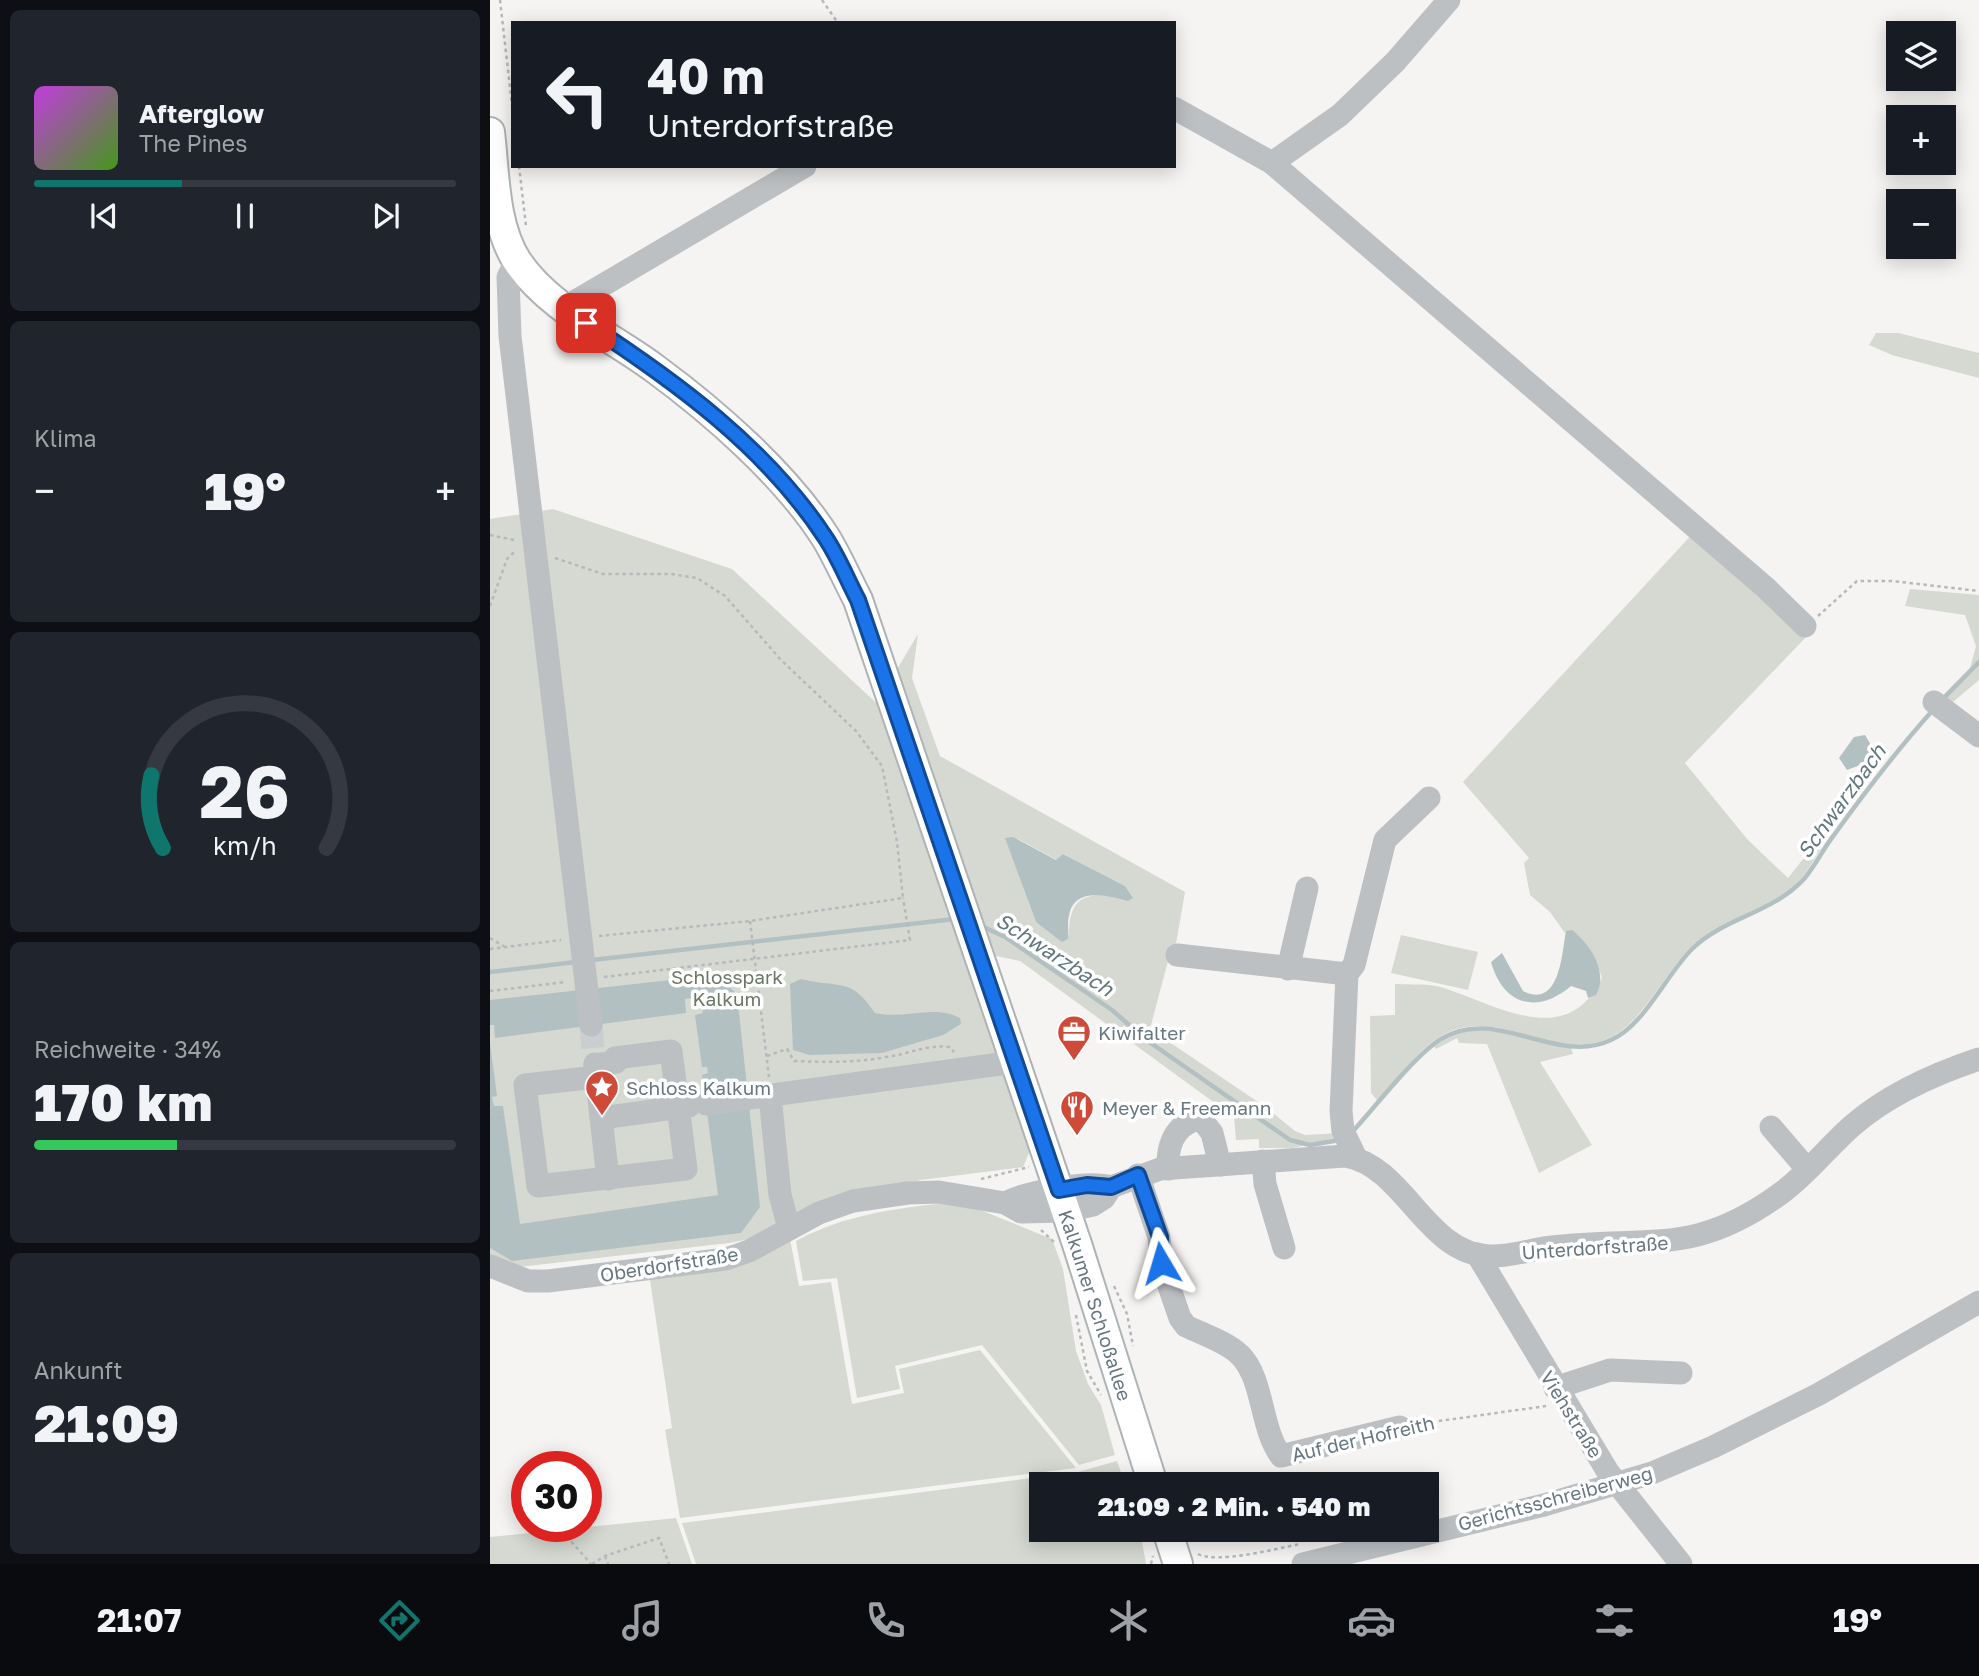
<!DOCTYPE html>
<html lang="de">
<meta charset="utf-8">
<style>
body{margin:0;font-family:"Golos Text",sans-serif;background:#20242c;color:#f1f3f6;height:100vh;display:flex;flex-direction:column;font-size:26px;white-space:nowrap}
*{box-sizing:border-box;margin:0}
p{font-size:23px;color:#9ea1a6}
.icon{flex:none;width:38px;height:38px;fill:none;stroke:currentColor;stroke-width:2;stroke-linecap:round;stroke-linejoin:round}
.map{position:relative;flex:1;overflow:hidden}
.drawer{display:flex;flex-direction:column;gap:10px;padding:10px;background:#0d0f14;width:490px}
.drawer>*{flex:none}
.hud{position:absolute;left:21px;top:21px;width:665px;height:147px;border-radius:0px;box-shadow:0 4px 18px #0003;background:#171b24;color:#f1f3f6;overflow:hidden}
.tools{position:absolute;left:1396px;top:21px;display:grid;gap:14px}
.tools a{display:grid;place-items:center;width:70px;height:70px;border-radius:0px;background:#171b24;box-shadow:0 4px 18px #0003;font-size:35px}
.speed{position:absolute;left:21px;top:1451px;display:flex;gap:14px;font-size:35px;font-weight:700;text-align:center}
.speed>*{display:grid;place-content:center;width:91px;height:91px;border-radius:50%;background:#171b24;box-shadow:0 4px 18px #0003;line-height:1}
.speed .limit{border:10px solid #d22;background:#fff;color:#111}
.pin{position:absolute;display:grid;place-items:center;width:60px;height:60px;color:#fff;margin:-30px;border-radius:14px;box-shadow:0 4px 10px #0006}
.me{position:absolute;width:77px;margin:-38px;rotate:353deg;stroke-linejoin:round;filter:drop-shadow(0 0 5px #0008)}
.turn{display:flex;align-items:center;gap:24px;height:147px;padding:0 21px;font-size:32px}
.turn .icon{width:91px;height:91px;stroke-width:2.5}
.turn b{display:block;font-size:49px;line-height:60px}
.big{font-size:52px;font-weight:800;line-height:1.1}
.drawer .card{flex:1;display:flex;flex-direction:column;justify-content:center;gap:10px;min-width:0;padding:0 24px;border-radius:10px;background:#20242c}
.drawer .dial{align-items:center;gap:0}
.dial svg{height:182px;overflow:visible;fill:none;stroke:#363941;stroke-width:7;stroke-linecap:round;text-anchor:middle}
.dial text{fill:#f1f3f6;stroke:none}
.song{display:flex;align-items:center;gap:21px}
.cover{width:84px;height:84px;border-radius:10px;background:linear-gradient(135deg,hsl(290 70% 55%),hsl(100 70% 35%))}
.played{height:7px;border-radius:4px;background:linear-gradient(90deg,#0f766e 35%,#363941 35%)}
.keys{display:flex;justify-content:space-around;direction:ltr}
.heat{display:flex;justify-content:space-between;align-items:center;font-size:38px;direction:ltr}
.charge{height:10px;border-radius:5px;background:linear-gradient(90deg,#34c759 34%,#363941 0)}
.trip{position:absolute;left:539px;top:1472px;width:410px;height:70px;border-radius:0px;background:#171b24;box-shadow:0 4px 18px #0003;font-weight:800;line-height:70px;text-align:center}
.dock{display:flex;height:112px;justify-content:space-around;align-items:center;background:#090b0e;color:#9ea1a6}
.dock .icon{width:49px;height:49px}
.dock .current{color:#0f766e}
.dock b{font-size:32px;color:#f1f3f6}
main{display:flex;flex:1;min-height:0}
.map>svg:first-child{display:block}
.green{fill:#d5d9d1;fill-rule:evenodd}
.water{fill:#b3c0c2}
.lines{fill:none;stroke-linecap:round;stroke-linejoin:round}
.stream{stroke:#b3c0c2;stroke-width:4.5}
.minor-tunnel{stroke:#caced0;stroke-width:23;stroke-dasharray:23 11;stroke-linecap:butt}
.major-casing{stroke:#aeb3b5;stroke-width:32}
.path{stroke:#b6b9bb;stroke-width:2.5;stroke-dasharray:3.5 3.5;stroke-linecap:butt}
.minor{stroke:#bcc0c3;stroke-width:23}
.major{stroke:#fff;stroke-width:28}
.route-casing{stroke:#114b97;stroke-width:18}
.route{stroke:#1a73e8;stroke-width:12}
.labels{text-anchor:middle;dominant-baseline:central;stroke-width:7;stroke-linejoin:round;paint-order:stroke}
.park-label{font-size:19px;fill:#6b7765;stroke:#fff}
.poi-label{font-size:19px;fill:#67777f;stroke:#fff;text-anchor:start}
.street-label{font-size:19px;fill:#67777f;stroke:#fff}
.water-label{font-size:21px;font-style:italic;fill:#63787c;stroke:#fff}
</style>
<main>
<section class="drawer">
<div class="card">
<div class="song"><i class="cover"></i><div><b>Afterglow</b><p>The Pines</p></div></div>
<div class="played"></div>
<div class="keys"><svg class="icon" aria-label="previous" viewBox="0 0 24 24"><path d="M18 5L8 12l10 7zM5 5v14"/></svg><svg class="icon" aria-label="pause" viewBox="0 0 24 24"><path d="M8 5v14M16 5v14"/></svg><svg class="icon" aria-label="next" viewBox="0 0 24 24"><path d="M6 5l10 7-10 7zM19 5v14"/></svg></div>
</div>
<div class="card"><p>Klima</p>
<div class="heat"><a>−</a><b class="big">19°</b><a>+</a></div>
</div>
<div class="card dial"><svg viewBox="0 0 100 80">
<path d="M14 69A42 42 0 1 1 86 69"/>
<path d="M14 69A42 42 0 0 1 9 37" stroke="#0f766e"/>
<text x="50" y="56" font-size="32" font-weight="700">26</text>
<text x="50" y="72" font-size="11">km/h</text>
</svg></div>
<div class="card"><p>Reichweite · 34%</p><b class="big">170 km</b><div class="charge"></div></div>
<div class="card"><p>Ankunft</p><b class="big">21:09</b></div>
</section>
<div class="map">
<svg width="1489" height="1564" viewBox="0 0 1489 1564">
<rect width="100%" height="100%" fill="#f5f4f2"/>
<g class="green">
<polygon points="1386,333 1408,333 1489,353 1489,378 1402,355 1379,345"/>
<polygon points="63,509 242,569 396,712 541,1148 533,1167 431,1180 323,1208 271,1237 239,1243 29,1267 0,1258 0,519"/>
<path d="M1206 530 1320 633 1195 763 1258 840 1298 878 1329 839 1334 844C1324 858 1316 876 1303 887 1273 913 1231 919 1202 946 1174 973 1149 1030 1112 1041 1057 1058 1005 1005 951 1036 929 1048 906 1081 887 1100L881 1093 880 1016 905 1015V984C921 985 940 983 954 988 1009 1006 1077 1050 1112 978 1105 955 1096 944 1076 931L1075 933 1060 912 1040 895 1034 863 1039 858 973 782Z"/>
<polygon points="1420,589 1489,595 1489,680 1457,707 1449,699 1480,668 1486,646 1475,615 1415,606"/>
<path d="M428 634 422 678 450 756 695 892 683 961H678L660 1029 774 1106 805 1131 815 1135 849 1133 850 1138 803 1148H769V1139L746 1140 744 1117 530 961 506 956 406 671ZM528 839 567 860 573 854 635 886 642 898C605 894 579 887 579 935L546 922 529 875Z"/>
<polygon points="911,935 988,952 978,990 901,973"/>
<polygon points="997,1029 1081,1048 1083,1054 1050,1062 1102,1145 1049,1173 997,1044 969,1043 967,1038 946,1049 944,1046 966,1032"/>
<path d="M455 1203 493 1211 562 1239 573 1269 586 1351 598 1384 611 1405 625 1455 589 1465 492 1345 405 1366 410 1389 367 1398 347 1278 313 1281 306 1241C354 1215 402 1209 455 1203Z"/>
<polygon points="300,1239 309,1286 341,1282 362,1404 414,1393 409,1369 490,1350 586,1468 190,1518 175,1430 182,1428 160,1280"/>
<polygon points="627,1461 635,1484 551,1484 551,1530 650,1530 656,1564 206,1564 192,1523 588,1472"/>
<polygon points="186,1518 202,1564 0,1564 0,1537"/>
</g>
<g class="water">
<polygon points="1375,735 1385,752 1381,761 1357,770 1349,758 1364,737"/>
<path d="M523 837 566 860 573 854 635 886 643 898 638 901C619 896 584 886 579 916 577 923 579 931 578 939L572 942 546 922 515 838Z"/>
<path d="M1082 930C1100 944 1119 972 1106 995L1098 998 1096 991 1081 986C1047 1015 1013 1005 1001 962L1012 953 1033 991C1071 1010 1072 950 1076 931Z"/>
<polygon points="226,975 247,994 270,1207 251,1233 22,1261 0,1248 0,1043 7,1096 2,1097 4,1106 13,1106 30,1224 228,1195 212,1075 218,1073 217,1067 212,1067 205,1015 213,1013 211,997 195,999 196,1013 5,1038 4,1025 0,1025 0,1000"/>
<path d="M311 979C351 989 360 976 385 1013 414 1020 443 1004 470 1018L471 1024 453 1035 392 1053 320 1055 303 1050 300 984Z"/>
</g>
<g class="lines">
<g class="stream">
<polyline points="1453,699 1489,662"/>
<polyline points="487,924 515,937 622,1010 655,1039 800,1140 820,1145 850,1140"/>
<polyline points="102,960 465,919"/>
<polyline points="0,972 86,962"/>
<path d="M863 1131C886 1106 925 1055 951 1039 1006 1005 1065 1066 1121 1040 1154 1026 1176 975 1202 949 1233 918 1283 913 1314 879 1325 866 1333 849 1344 835 1375 792 1407 750 1443 710"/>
</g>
<polyline class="minor-tunnel" points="101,1025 104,1059"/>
<g class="major-casing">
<g id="major">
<path id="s1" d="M0 132C5 174 4 225 27 261 59 309 118 334 164 368 224 412 296 475 336 538 348 558 357 579 368 600L587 1244 663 1484"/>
<polyline points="677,1530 688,1564"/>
</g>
</g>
<g class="path">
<polyline points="10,0 23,114"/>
<polyline points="332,0 348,23"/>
<polyline points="29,166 36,226"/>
<polyline points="0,535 24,540"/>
<polyline points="65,558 113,574 181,574 207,578 235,596 291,660 366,731 392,766 407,842 413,898 260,921 109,936"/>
<polyline points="0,606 17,559 26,550"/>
<polyline points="1328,616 1367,581 1402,581 1489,591"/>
<polyline points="260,921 279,1077"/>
<polyline points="0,938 15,947"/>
<polyline points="0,949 71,940"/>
<polyline points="114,977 420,940 413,898"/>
<polyline points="0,991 76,982"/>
<path d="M277 1056 297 1049 304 1061C335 1062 365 1063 396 1057 420 1054 436 1044 460 1047L464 1052"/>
<polyline points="0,1119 14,1117"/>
<polyline points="491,1179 539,1167"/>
<polyline points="551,1230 564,1242"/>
<polyline points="624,1286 637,1314 643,1346"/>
<polyline points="586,1315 597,1371 611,1395"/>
<polyline points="928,1424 1056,1406"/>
<polyline points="72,1531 101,1564"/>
<path d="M708 1554C727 1564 785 1549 810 1544"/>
<polyline points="115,1556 118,1564"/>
<polyline points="102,1564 115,1556 169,1538 179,1564"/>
<polyline points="661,1564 663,1556"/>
</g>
<g class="minor">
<polyline points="684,108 782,163 1276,588 1315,626"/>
<polyline points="782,163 850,115 905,62 959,0"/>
<polyline points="27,260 18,277 20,336 101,1025"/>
<polyline points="74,308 315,166"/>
<polyline points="1444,702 1489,736"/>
<polyline points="687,955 857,974"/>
<polyline points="798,969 817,888"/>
<polyline points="105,1064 118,1179"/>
<polyline points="105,1065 126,1062 125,1058 181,1051 196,1169 48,1186 35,1085 106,1077"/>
<polyline points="280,1096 290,1195 299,1228"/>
<polyline points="216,1104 525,1062"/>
<polyline points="111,1118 199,1106"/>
<polyline points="1281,1127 1317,1169"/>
<polyline points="866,1158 853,1131 851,1111 857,974 864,965 895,840 939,798"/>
<polyline points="773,1161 775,1184 794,1248"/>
<path d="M678 1169C677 1148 683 1127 705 1120H712L722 1133 730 1165"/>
<path d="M648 1175 669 1237 671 1263 690 1318 696 1326C712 1334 737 1342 750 1355 774 1379 770 1428 791 1456L910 1427"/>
<path d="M515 1203C536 1192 598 1180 621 1187"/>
<polyline points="987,1254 1118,1472 1191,1564"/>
<path d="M0 1266 38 1281H58L236 1259 259 1251 329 1213 363 1201 418 1193 449 1192 515 1203 531 1212 576 1211 603 1205 614 1198 621 1187 670 1169 855 1156C915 1166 935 1253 999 1256 1020 1257 1042 1249 1062 1247 1161 1236 1206 1257 1294 1191 1319 1172 1339 1146 1363 1125 1399 1094 1444 1074 1489 1059"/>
<polyline points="1065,1388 1120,1370 1191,1373"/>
<polyline points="813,1564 1054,1505 1162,1473 1223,1447 1329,1394 1489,1302"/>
</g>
<use href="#major" class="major"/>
</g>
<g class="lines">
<g class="route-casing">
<path id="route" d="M96 323C185 381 276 447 335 537 348 556 357 579 368 600L569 1190 597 1185 621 1187 648 1175 670 1237 671 1263"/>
</g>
<use href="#route" class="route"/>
</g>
<defs>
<g id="office-pin" transform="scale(1.75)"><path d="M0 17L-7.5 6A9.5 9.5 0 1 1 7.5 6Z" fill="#ce4a39" stroke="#fff"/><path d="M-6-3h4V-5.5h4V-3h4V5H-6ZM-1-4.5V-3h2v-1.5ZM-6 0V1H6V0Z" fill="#fff"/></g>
<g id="sight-pin" transform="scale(1.75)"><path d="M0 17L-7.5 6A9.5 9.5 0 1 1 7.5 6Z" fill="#ce4a39" stroke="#fff"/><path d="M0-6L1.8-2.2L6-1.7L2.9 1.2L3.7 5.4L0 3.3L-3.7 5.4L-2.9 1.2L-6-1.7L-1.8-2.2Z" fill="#fff"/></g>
<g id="restaurant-pin" transform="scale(1.75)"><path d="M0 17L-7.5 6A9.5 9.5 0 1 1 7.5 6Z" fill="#ce4a39" stroke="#fff"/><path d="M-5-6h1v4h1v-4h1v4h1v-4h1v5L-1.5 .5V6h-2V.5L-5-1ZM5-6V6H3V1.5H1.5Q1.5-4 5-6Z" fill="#fff"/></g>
</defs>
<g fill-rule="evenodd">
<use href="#office-pin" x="584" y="1032"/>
<use href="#sight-pin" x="112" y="1087"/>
<use href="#restaurant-pin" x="587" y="1107"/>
</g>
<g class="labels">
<g class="park-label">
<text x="237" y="976">Schlosspark<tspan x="237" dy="22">Kalkum</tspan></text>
</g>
<g class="poi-label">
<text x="608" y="1032">Kiwifalter</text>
<text x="136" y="1087">Schloss Kalkum</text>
<text x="612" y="1107">Meyer &amp; Freemann</text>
</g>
<g class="street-label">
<text transform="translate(1105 1247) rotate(-4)">Unterdorfstraße</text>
<text transform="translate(179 1264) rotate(-9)">Oberdorfstraße</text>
<text stroke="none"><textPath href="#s1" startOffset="1365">Kalkumer Schloßallee</textPath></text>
<text transform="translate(1082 1414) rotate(58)">Viehstraße</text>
<text transform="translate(873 1438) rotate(-13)">Auf der Hofreith</text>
<text transform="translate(1065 1498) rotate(-15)">Gerichtsschreiberweg</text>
</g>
<g class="water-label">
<text transform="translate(1351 801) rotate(-54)">Schwarzbach</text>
<text transform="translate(565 954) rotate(33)">Schwarzbach</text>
</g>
</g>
</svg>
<div class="tools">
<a><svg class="icon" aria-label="layers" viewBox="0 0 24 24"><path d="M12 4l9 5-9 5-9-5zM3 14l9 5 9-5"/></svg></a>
<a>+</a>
<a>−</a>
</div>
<div class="speed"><div class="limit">30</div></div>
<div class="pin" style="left:96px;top:323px;background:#d93025"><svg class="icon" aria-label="arrive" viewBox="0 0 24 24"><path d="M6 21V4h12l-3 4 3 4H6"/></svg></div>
<svg class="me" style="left:671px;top:1263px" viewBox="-20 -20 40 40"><path d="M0-17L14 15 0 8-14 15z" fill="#1a73e8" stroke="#fff" stroke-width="4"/></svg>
<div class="trip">21:09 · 2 Min. · 540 m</div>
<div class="hud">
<div class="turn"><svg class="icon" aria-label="left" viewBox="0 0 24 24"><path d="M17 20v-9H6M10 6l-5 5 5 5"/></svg><div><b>40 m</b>Unterdorfstraße</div></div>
</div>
</div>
</main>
<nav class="dock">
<b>21:07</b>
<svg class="icon current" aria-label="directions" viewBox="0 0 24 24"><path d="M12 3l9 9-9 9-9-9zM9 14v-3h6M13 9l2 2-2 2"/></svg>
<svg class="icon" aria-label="music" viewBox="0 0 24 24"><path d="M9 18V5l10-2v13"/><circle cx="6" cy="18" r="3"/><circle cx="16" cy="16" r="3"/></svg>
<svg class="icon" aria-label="phone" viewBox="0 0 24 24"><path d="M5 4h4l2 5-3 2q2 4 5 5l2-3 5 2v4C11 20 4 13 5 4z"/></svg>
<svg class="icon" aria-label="climate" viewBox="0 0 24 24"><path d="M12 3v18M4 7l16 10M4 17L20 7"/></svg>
<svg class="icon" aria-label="car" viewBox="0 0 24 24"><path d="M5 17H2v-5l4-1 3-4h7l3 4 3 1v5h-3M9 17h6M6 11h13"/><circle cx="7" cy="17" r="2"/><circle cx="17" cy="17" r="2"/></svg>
<svg class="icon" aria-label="filters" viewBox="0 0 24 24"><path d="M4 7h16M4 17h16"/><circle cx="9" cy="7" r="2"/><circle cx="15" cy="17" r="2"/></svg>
<b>19°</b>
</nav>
